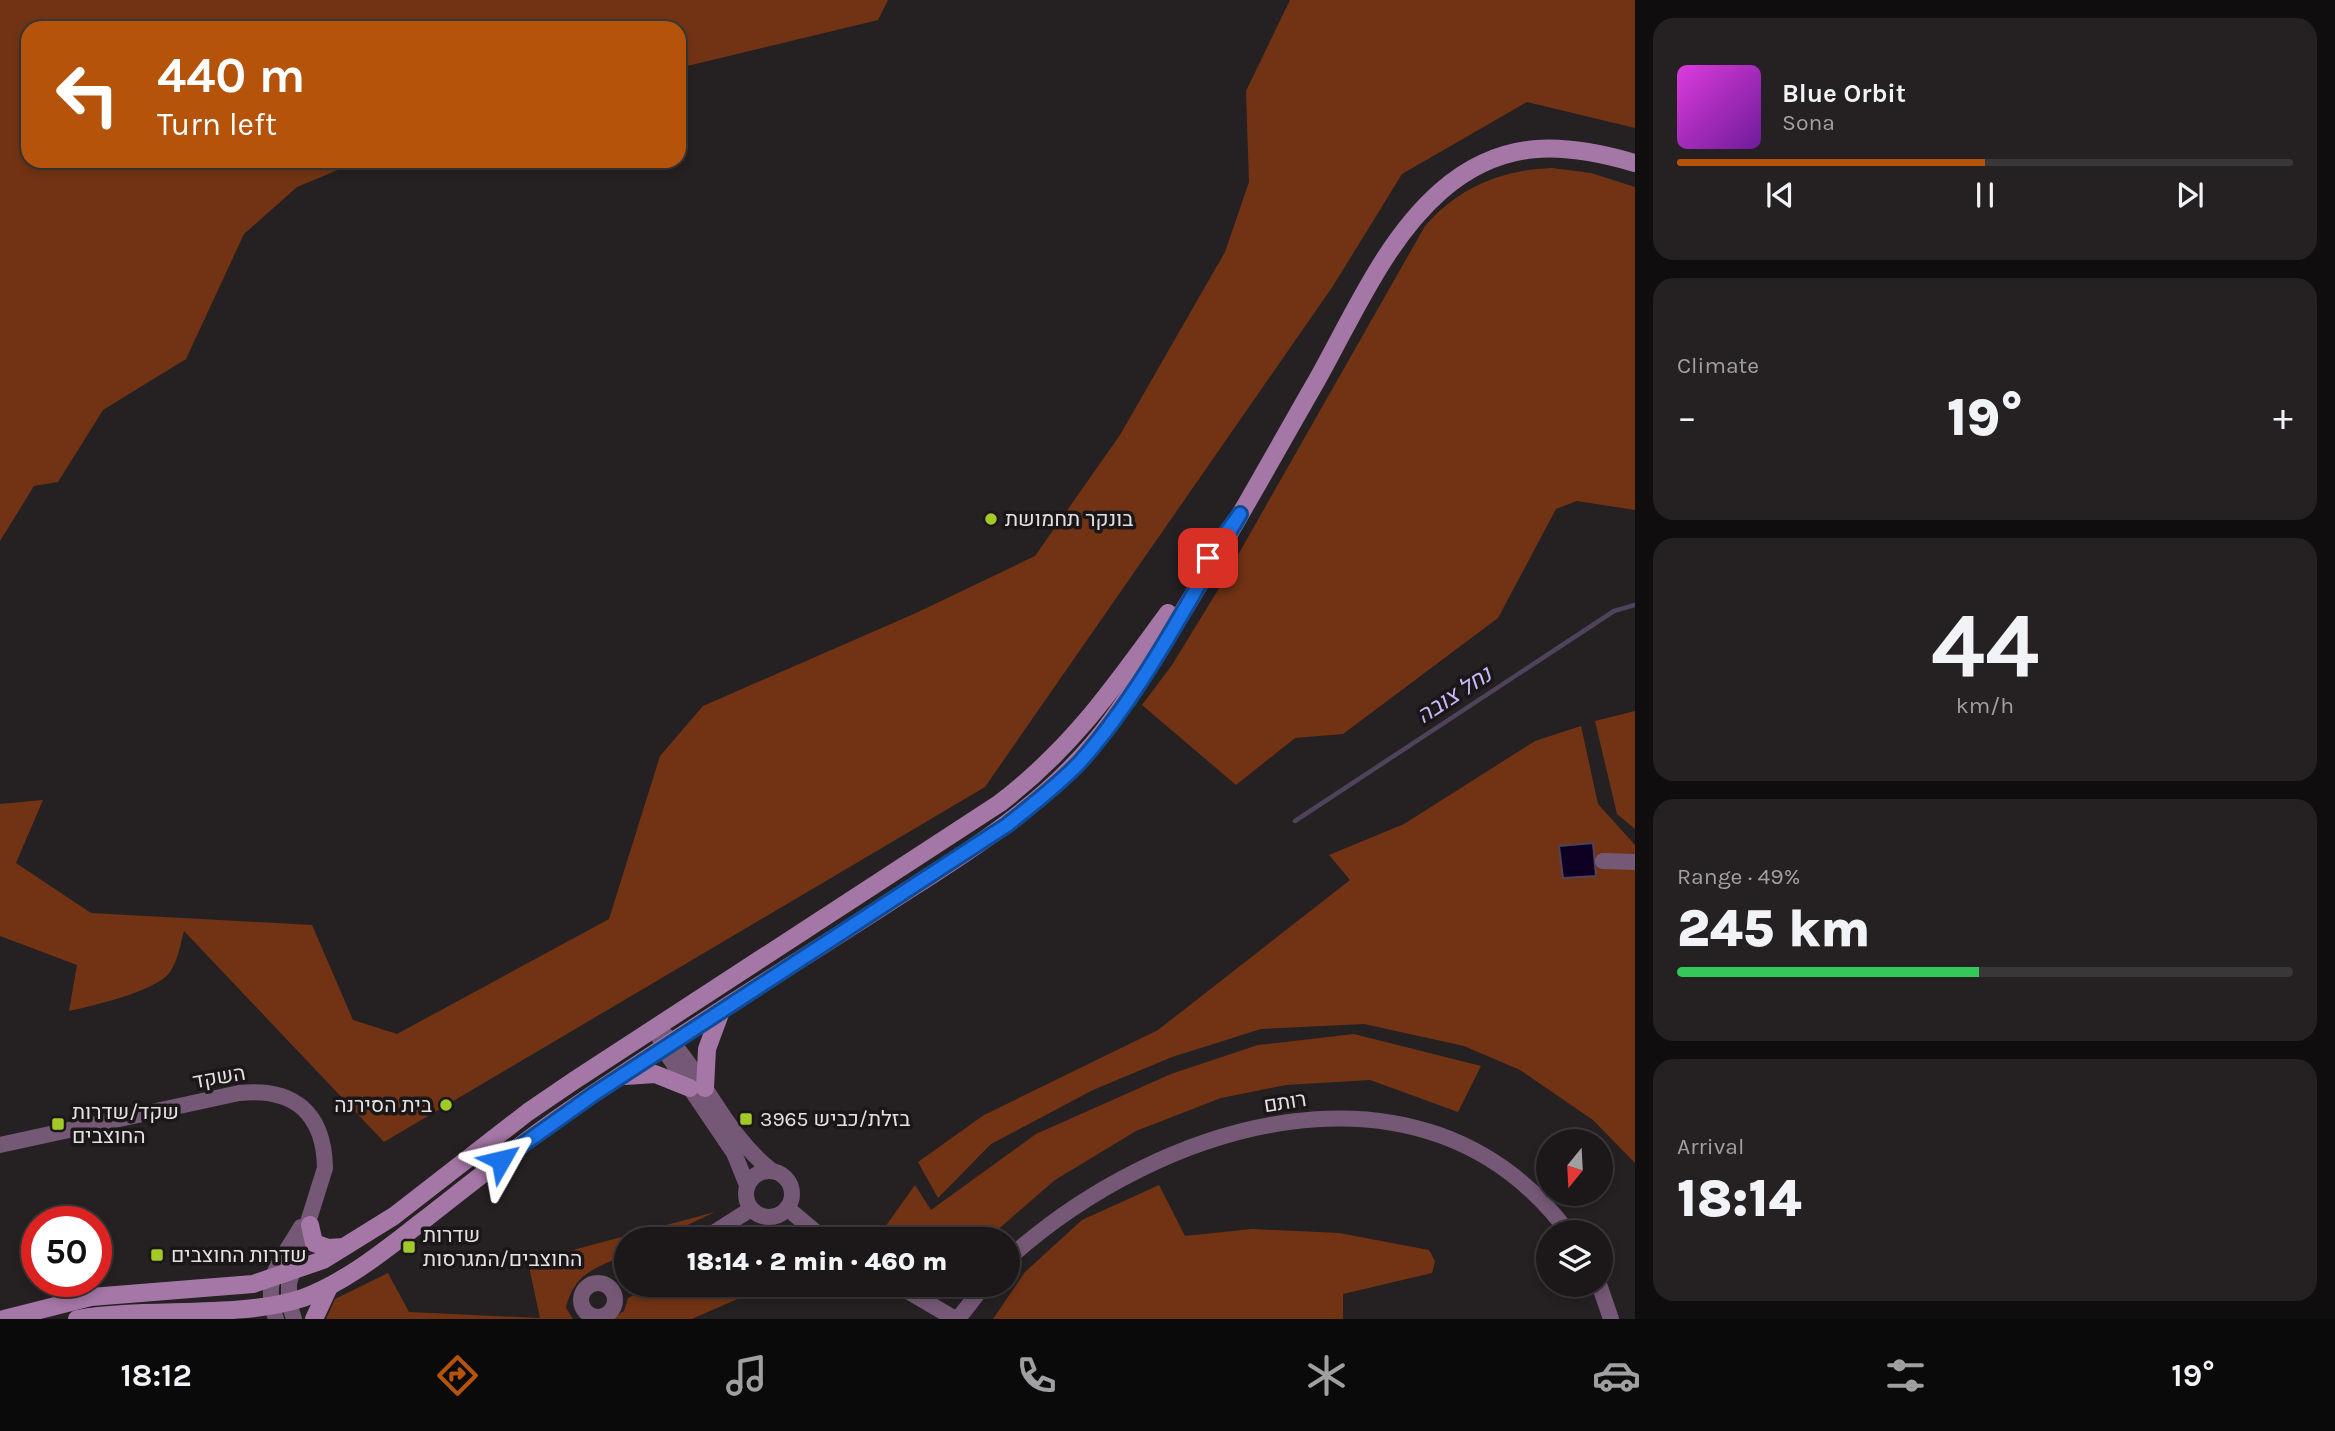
<!DOCTYPE html>
<meta charset="utf-8">
<style>
body{margin:0;font-family:Karla,Heebo,sans-serif;background:#252123;color:#f1f3f6;height:100vh;display:flex;flex-direction:column;font-size:26px;white-space:nowrap}
*{box-sizing:border-box;margin:0}
p{font-size:23px;color:#a0a0a2}
.icon{flex:none;width:38px;height:38px;fill:none;stroke:currentColor;stroke-width:2;stroke-linecap:round;stroke-linejoin:round}
.map{position:relative;flex:1;overflow:hidden}
.details{display:flex;flex-direction:column;gap:18px;padding:18px;background:#0f0d0e;width:700px}
.details>*{flex:none}
.hud{position:absolute;left:21px;top:21px;width:665px;height:147px;border-radius:21px;box-shadow:0 4px 10px #0003,0 0 0 2px #3a3739;background:#b45309;color:#fff;overflow:hidden}
.needle{width:46px;rotate:198deg}
.buttons{position:absolute;left:1536px;top:1129px;display:grid;gap:14px}
.buttons a{display:grid;place-items:center;width:77px;height:77px;border-radius:50%;background:#1c181a;box-shadow:0 4px 10px #0003,0 0 0 2px #3a3739;font-size:35px}
.speed{position:absolute;left:21px;top:1206px;display:flex;gap:14px;font-size:35px;font-weight:700;text-align:center}
.speed>*{display:grid;place-content:center;width:91px;height:91px;border-radius:50%;background:#1c181a;box-shadow:0 4px 10px #0003,0 0 0 2px #3a3739;line-height:1}
.speed .limit{border:10px solid #d22;background:#fff;color:#111}
.pin{position:absolute;display:grid;place-items:center;width:60px;height:60px;color:#fff;margin:-30px;border-radius:14px;box-shadow:0 4px 10px #0006}
.me{position:absolute;width:77px;margin:-38px;rotate:53deg;stroke-linejoin:round;filter:drop-shadow(0 0 5px #0008)}
.turn{display:flex;align-items:center;gap:24px;height:147px;padding:0 21px;font-size:32px}
.turn .icon{width:91px;height:91px;stroke-width:2.5}
.turn b{display:block;font-size:49px;line-height:60px}
.big{font-size:52px;font-weight:800;line-height:1.1}
.details .widget{flex:1;display:flex;flex-direction:column;justify-content:center;gap:10px;min-width:0;padding:0 24px;border-radius:21px;background:#252123}
.details .dial{align-items:center;gap:0}
.dial b{font-size:91px;line-height:1}
.song{display:flex;align-items:center;gap:21px}
.cover{width:84px;height:84px;border-radius:10px;background:linear-gradient(135deg,hsl(300 70% 55%),hsl(280 70% 35%))}
.played{height:7px;border-radius:4px;background:linear-gradient(90deg,#b45309 50%,#3a3739 50%)}
.keys{display:flex;justify-content:space-around;direction:ltr}
.heat{display:flex;justify-content:space-between;align-items:center;font-size:38px;direction:ltr}
.charge{height:10px;border-radius:5px;background:linear-gradient(90deg,#34c759 49%,#3a3739 0)}
.trip{position:absolute;left:614px;top:1227px;width:406px;height:70px;border-radius:35px;background:#1c181a;box-shadow:0 4px 10px #0003,0 0 0 2px #3a3739;font-weight:800;line-height:70px;text-align:center}
.tabs{display:flex;height:112px;justify-content:space-around;align-items:center;background:#0b0a0a;color:#a0a0a2}
.tabs .icon{width:49px;height:49px}
.tabs .selected{color:#b45309}
.tabs b{font-size:32px;color:#f1f3f6}
main{display:flex;flex:1;min-height:0}
.map>svg:first-child{display:block}
.green{fill:#723314}
.water{fill:#0e0022;stroke:#4e435b;stroke-width:2}
.lines{fill:none;stroke-linecap:round;stroke-linejoin:round}
.stream{stroke:#4e435b;stroke-width:4.5}
.street{stroke:#755876;stroke-width:16}
.secondary{stroke:#a577a6;stroke-width:18}
.route-casing{stroke:#114b97;stroke-width:18}
.route{stroke:#1a73e8;stroke-width:12}
.poi-dot{fill:#a3c927;stroke:#1b1719;stroke-width:2.5}
.labels{text-anchor:middle;dominant-baseline:central;stroke-width:7;stroke-linejoin:round;paint-order:stroke}
.poi-label{font-size:21px;fill:#e3e0e1;stroke:#1b1719;text-anchor:start}
.street-label{font-size:21px;fill:#e3e0e1;stroke:#1b1719}
.water-label{font-size:23px;font-style:italic;fill:#ccb6f9;stroke:#1b1719}
</style>
<main>
<div class="map">
<svg width="1635" height="1319" viewBox="0 0 1635 1319">
<rect width="100%" height="100%" fill="#252022"/>
<g class="green">
<polygon points="0,0 888,0 878,20 679,68 679,28 28,28 28,161 359,161 297,187 244,234 186,359 103,410 58,482 34,486 0,541"/>
<path d="M1290 0H1635V128L1527 102 1402 174 1333 286 985 787 384 1142 184 931C180 945 179 958 170 972 157 991 92 1006 69 1011L77 965 0 936V804L43 800 16 863 91 913 312 925 353 1020 397 1034 609 919 660 756 703 706 916 613 1035 556 1120 435 1225 252 1249 182 1246 91Z"/>
<path d="M1552 168 1591 173 1635 187V510L1577 501 1556 509 1498 618 1343 734 1295 738 1236 785 1142 705 1172 665 1218 590 1425 226C1459 187 1501 170 1552 168Z"/>
<polygon points="1635,711 1635,829 1617,814 1595,721"/>
<polygon points="1581,726 1598,804 1635,845 1635,1163 1593,1120 1520,1070 1464,1046 1364,1024 1261,1029 1172,1057 1093,1090 991,1144 938,1198 918,1162 984,1115 1158,1030 1350,880 1329,855 1404,824 1535,741"/>
<polygon points="1354,1034 1481,1066 1458,1112 1370,1080 1286,1085 1221,1098 1136,1131 1055,1180 987,1239 889,1239 885,1227 915,1185 931,1210 1036,1134 1171,1074 1258,1045"/>
<polygon points="1159,1185 1185,1236 1252,1229 1339,1233 1429,1250 1435,1261 1432,1273 1343,1294 1343,1319 993,1319 1025,1272 1082,1220"/>
<path d="M715 1212 658 1239H626V1254C596 1269 575 1271 566 1308L573 1319H326L335 1299 388 1273 409 1312 540 1318 528 1262Z"/>
<polygon points="654,1285 654,1284 769,1285 692,1319 612,1319 624,1311 628,1298"/>
</g>
<polygon class="water" points="1593,843 1596,876 1563,878 1559,846"/>
<g class="lines">
<polyline class="stream" points="1295,821 1614,611 1635,605"/>
<g class="street">
<polyline points="1603,861 1635,862"/>
<path d="M657 1027C702 1068 722 1132 771 1170"/>
<polyline points="659,1036 663,1048 734,1153 747,1185"/>
<path d="M0 1145 239 1093C294 1087 324 1113 325 1168L289 1283V1303L294 1319"/>
<circle cx="769" cy="1194" r="23"/>
<polyline points="787,1208 824,1239"/>
<polyline points="704,1239 751,1209"/>
<path d="M1008 1259C1159 1122 1424 1039 1568 1232"/>
<circle cx="598" cy="1300" r="17"/>
<polyline points="896,1284 955,1319"/>
<polyline points="1599,1284 1611,1319"/>
<path d="M276 1319C261 1278 281 1262 301 1227"/>
<polyline points="958,1319 985,1284"/>
</g>
<g class="secondary">
<polyline points="625,1076 655,1074 690,1088"/>
<polyline points="705,1088 707,1049 721,1011"/>
<polyline points="310,1225 314,1243 328,1248 344,1247"/>
<path d="M4 1319 91 1297 253 1284 323 1260 394 1216 528 1112 575 1080 1000 803C1074 746 1113 688 1168 613"/>
<path d="M77 1319C146 1307 240 1319 303 1298 348 1281 386 1249 424 1220 470 1184 516 1147 564 1114 666 1043 772 978 876 911 963 854 1053 803 1114 717 1189 610 1252 493 1317 380 1353 316 1385 240 1441 191 1502 138 1563 142 1635 163"/>
<polyline points="314,1319 329,1287"/>
</g>
</g>
<g class="lines">
<g class="route-casing">
<path id="route" d="M501 1160 594 1094 1007 825C1032 805 1058 785 1080 762 1142 693 1192 594 1240 514L1208 558"/>
</g>
<use href="#route" class="route"/>
</g>
<g class="poi-dot">
<circle cx="991" cy="519" r="7"/>
<circle cx="446" cy="1105" r="7"/>
<rect x="739" y="1112" width="14" height="14" rx="3.5"/>
<rect x="51" y="1117" width="14" height="14" rx="3.5"/>
<rect x="402" y="1240" width="14" height="14" rx="3.5"/>
<rect x="150" y="1248" width="14" height="14" rx="3.5"/>
</g>
<g class="labels">
<g class="poi-label">
<text x="1005" y="519">בונקר תחמושת</text>
<text x="432" y="1105" text-anchor="end">בית הסירנה</text>
<text x="72" y="1112">שקד/שדרות<tspan x="72" dy="24">החוצבים</tspan></text>
<text x="760" y="1119">בזלת/כביש 3965</text>
<text x="423" y="1235">שדרות<tspan x="423" dy="24">החוצבים/המגרסות</tspan></text>
<text x="171" y="1255">שדרות החוצבים</text>
</g>
<g class="street-label">
<text transform="translate(219 1077) rotate(-10)">השקד</text>
<text transform="translate(1285 1102) rotate(-9)">רותם</text>
</g>
<g class="water-label">
<text transform="translate(1454 695) rotate(-33)">נחל צובה</text>
</g>
</g>
</svg>
<div class="buttons">
<a><svg class="needle" viewBox="-14 -14 28 28"><path d="M0-13l5 13h-10z" fill="#e53935"/><path d="M0 13l5-13h-10z" fill="#a0a0a2"/></svg></a>
<a><svg class="icon" aria-label="layers" viewBox="0 0 24 24"><path d="M12 4l9 5-9 5-9-5zM3 14l9 5 9-5"/></svg></a>
</div>
<div class="speed"><div class="limit">50</div></div>
<div class="pin" style="left:1208px;top:558px;background:#d93025"><svg class="icon" aria-label="arrive" viewBox="0 0 24 24"><path d="M6 21V4h12l-3 4 3 4H6"/></svg></div>
<svg class="me" style="left:501px;top:1160px" viewBox="-20 -20 40 40"><path d="M0-17L14 15 0 8-14 15z" fill="#1a73e8" stroke="#fff" stroke-width="4"/></svg>
<div class="trip">18:14 · 2 min · 460 m</div>
<div class="hud">
<div class="turn"><svg class="icon" aria-label="left" viewBox="0 0 24 24"><path d="M17 20v-9H6M10 6l-5 5 5 5"/></svg><div><b>440 m</b>Turn left</div></div>
</div>
</div>
<section class="details">
<div class="widget">
<div class="song"><i class="cover"></i><div><b>Blue Orbit</b><p>Sona</p></div></div>
<div class="played"></div>
<div class="keys"><svg class="icon" aria-label="previous" viewBox="0 0 24 24"><path d="M18 5L8 12l10 7zM5 5v14"/></svg><svg class="icon" aria-label="pause" viewBox="0 0 24 24"><path d="M8 5v14M16 5v14"/></svg><svg class="icon" aria-label="next" viewBox="0 0 24 24"><path d="M6 5l10 7-10 7zM19 5v14"/></svg></div>
</div>
<div class="widget"><p>Climate</p>
<div class="heat"><a>−</a><b class="big">19°</b><a>+</a></div>
</div>
<div class="widget dial"><b>44</b><p>km/h</p></div>
<div class="widget"><p>Range · 49%</p><b class="big">245 km</b><div class="charge"></div></div>
<div class="widget"><p>Arrival</p><b class="big">18:14</b></div>
</section>
</main>
<nav class="tabs">
<b>18:12</b>
<svg class="icon selected" aria-label="directions" viewBox="0 0 24 24"><path d="M12 3l9 9-9 9-9-9zM9 14v-3h6M13 9l2 2-2 2"/></svg>
<svg class="icon" aria-label="music" viewBox="0 0 24 24"><path d="M9 18V5l10-2v13"/><circle cx="6" cy="18" r="3"/><circle cx="16" cy="16" r="3"/></svg>
<svg class="icon" aria-label="phone" viewBox="0 0 24 24"><path d="M5 4h4l2 5-3 2q2 4 5 5l2-3 5 2v4C11 20 4 13 5 4z"/></svg>
<svg class="icon" aria-label="climate" viewBox="0 0 24 24"><path d="M12 3v18M4 7l16 10M4 17L20 7"/></svg>
<svg class="icon" aria-label="car" viewBox="0 0 24 24"><path d="M5 17H2v-5l4-1 3-4h7l3 4 3 1v5h-3M9 17h6M6 11h13"/><circle cx="7" cy="17" r="2"/><circle cx="17" cy="17" r="2"/></svg>
<svg class="icon" aria-label="filters" viewBox="0 0 24 24"><path d="M4 7h16M4 17h16"/><circle cx="9" cy="7" r="2"/><circle cx="15" cy="17" r="2"/></svg>
<b>19°</b>
</nav>
